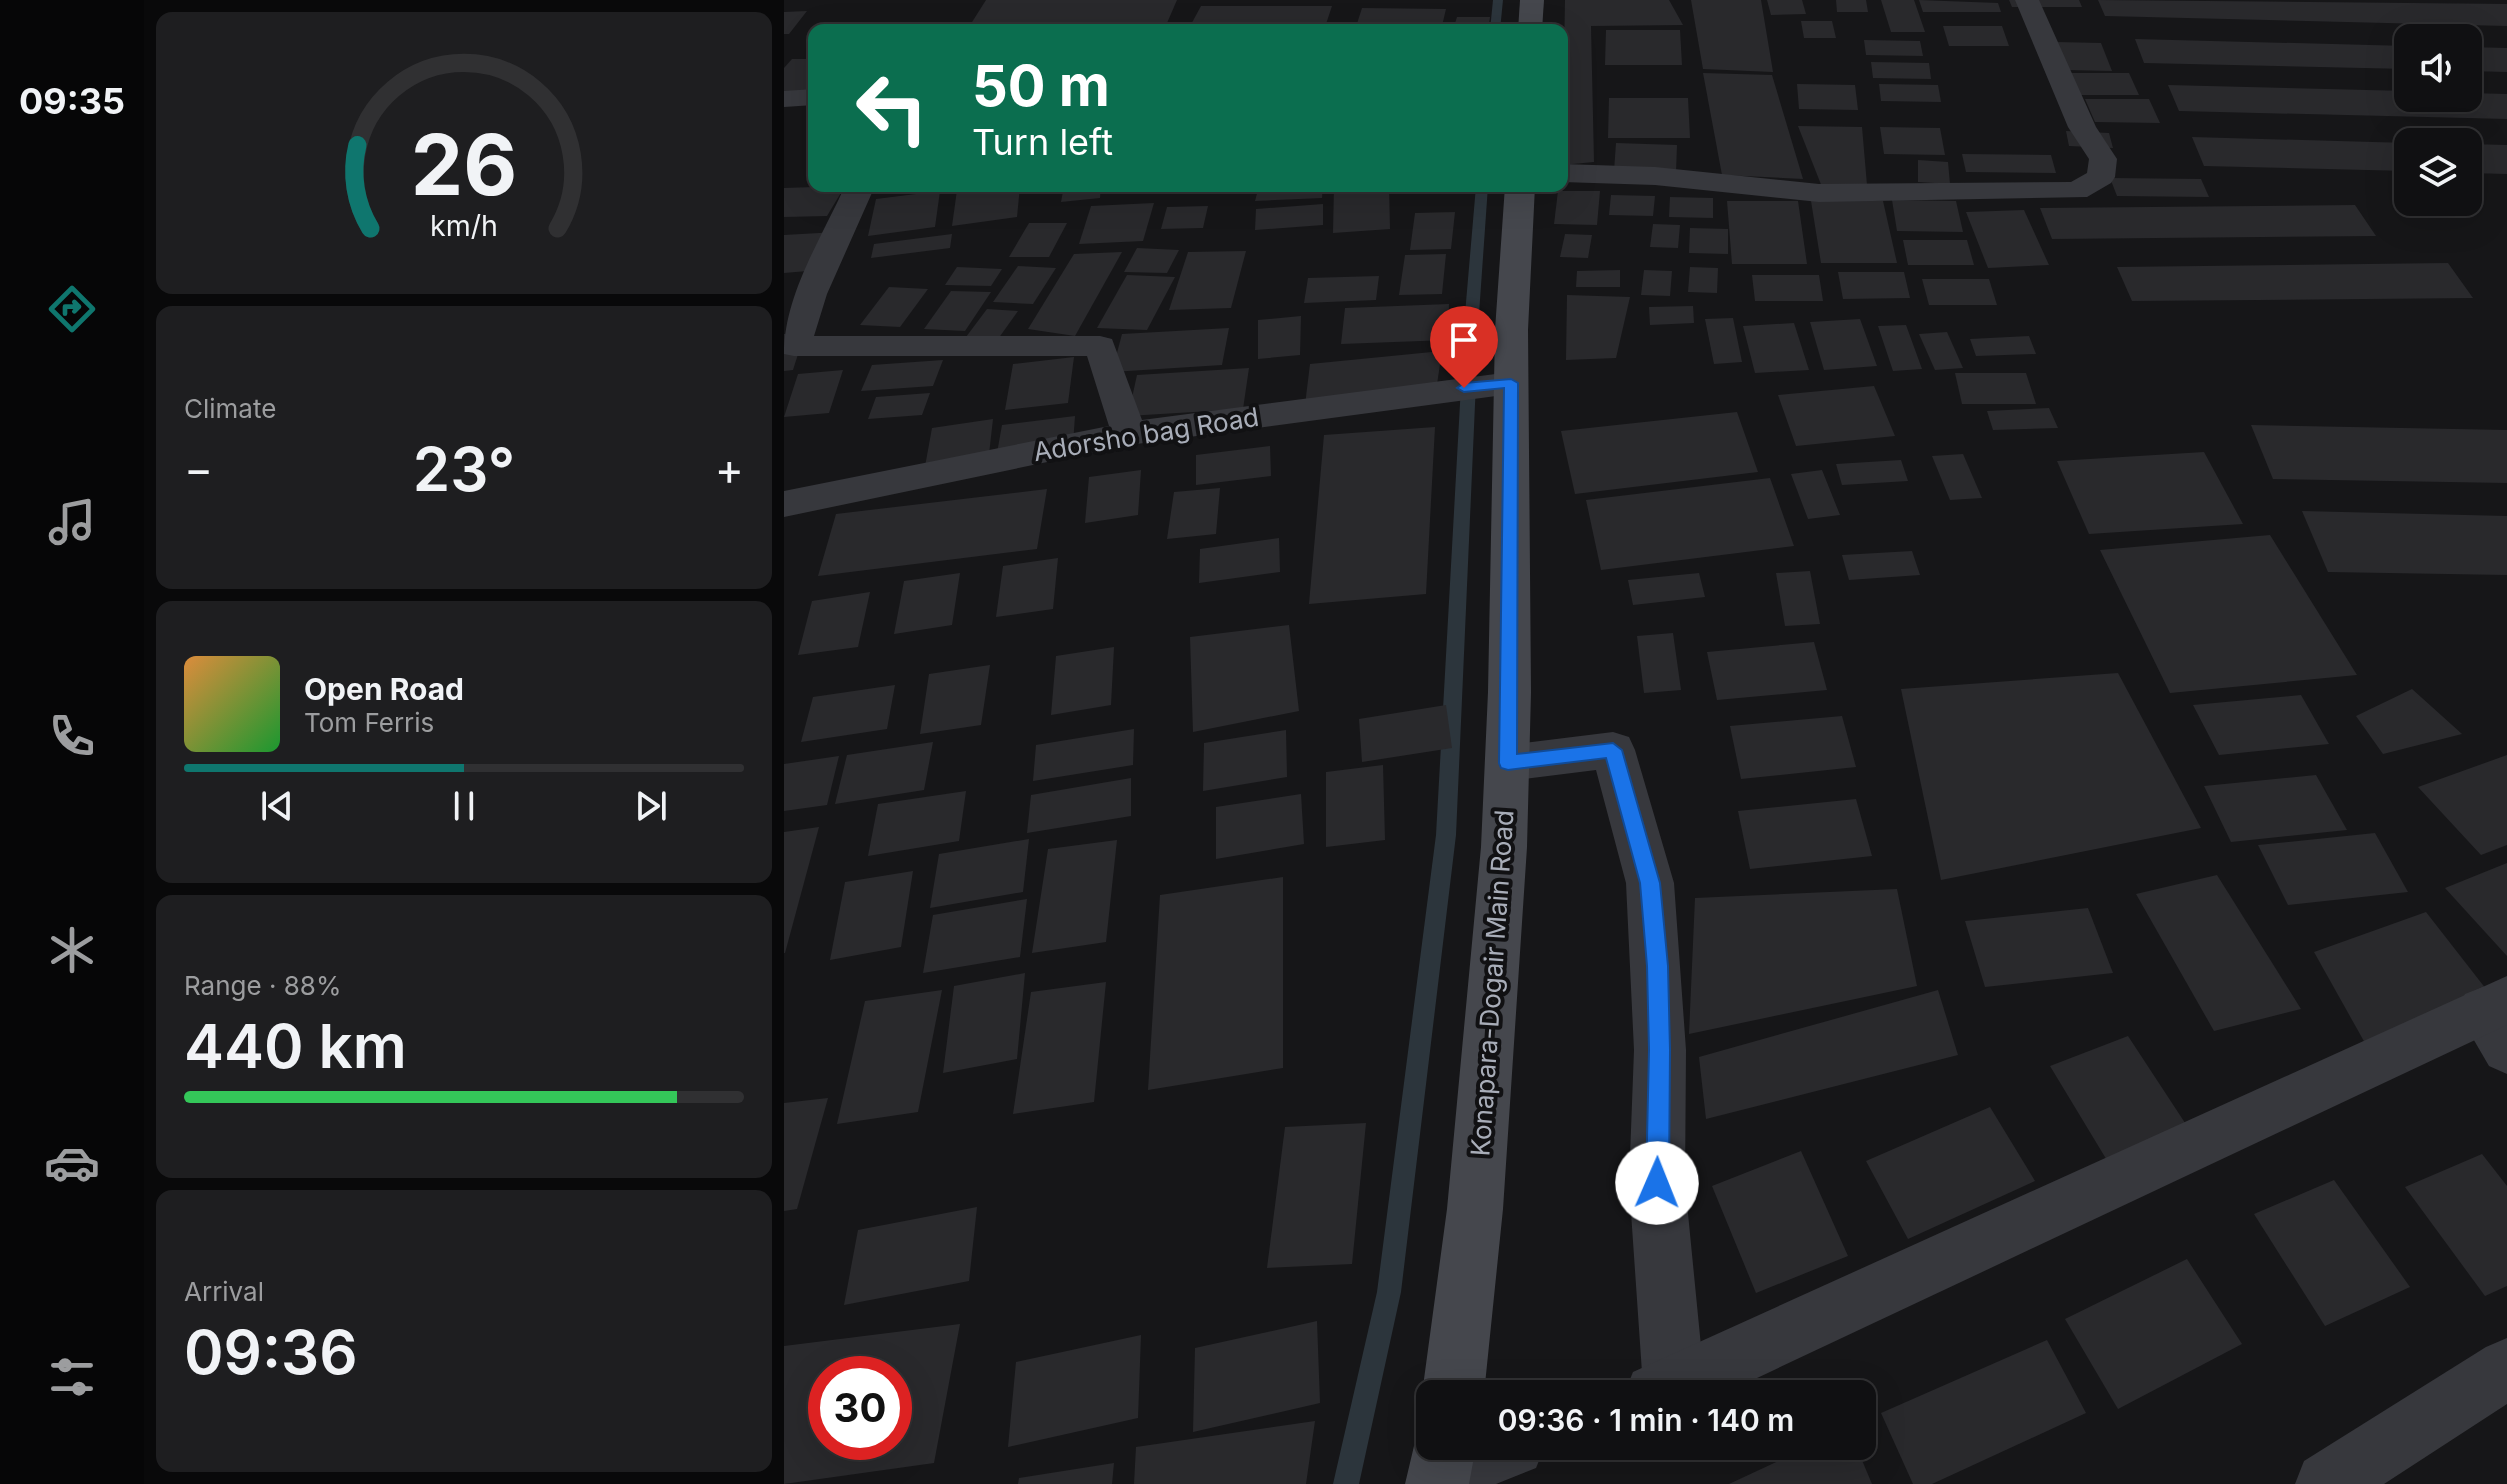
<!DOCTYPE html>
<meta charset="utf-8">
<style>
body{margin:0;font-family:Inter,sans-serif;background:#1e1e20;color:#f1f3f6;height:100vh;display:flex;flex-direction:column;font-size:30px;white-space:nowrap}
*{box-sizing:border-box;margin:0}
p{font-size:26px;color:#9c9d9f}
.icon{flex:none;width:44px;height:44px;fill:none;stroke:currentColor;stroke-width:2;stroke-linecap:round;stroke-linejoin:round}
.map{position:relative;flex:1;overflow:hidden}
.panel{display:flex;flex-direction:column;gap:12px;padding:12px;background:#09090a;width:640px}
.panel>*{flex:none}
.guide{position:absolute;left:24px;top:24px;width:760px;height:168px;border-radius:16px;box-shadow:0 8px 32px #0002,0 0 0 2px #303032;background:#0b6e4f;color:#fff;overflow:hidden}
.buttons{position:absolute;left:1610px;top:24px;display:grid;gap:16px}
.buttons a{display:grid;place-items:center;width:88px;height:88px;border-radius:16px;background:#101012;box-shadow:0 8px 32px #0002,0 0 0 2px #303032;font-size:40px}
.speed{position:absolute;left:24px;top:1356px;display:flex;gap:16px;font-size:40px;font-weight:700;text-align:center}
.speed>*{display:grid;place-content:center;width:104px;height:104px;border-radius:50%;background:#101012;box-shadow:0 8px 32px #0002,0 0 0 2px #303032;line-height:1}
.speed .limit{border:12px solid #d22;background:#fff;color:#111}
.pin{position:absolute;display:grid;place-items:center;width:68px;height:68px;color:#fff;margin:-82px -34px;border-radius:50% 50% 50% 0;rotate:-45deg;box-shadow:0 0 8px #0007}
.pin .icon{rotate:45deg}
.me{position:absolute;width:88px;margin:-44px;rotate:1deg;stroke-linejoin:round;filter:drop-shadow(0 0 6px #0008)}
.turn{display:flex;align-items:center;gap:28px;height:168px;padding:0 32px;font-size:36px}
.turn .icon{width:104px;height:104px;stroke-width:2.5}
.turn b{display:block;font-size:56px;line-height:68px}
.big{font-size:60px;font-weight:600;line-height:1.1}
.panel .widget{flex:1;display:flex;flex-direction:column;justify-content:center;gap:12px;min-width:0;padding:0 28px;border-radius:16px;background:#1e1e20}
.panel .dial{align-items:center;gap:0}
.dial svg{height:208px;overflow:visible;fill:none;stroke:#303032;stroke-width:7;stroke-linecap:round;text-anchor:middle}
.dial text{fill:#f1f3f6;stroke:none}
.song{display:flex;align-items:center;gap:24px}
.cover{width:96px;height:96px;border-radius:12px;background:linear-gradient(135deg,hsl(30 70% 55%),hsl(130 70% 35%))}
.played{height:8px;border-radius:4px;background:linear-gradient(90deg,#0f766e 50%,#303032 50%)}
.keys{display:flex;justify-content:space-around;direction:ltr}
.heat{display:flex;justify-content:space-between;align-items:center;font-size:44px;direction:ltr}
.charge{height:12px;border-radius:6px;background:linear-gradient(90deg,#34c759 88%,#303032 0)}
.trip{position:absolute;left:632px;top:1380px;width:460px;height:80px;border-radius:16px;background:#101012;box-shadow:0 8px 32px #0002,0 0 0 2px #303032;font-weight:600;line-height:80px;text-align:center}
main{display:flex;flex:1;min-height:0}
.menu{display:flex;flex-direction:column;width:144px;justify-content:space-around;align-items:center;background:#060607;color:#9c9d9f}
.menu .icon{width:56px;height:56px}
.menu .on{color:#0f766e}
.menu b{font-size:36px;color:#f1f3f6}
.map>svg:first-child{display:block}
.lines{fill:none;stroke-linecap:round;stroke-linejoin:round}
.stream{fill:#2c353c;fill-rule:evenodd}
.building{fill:#29292c;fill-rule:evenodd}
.minor{fill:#37383d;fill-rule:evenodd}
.tertiary{fill:#37383d;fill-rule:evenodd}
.secondary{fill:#45474d;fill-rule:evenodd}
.route{fill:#1a73e8;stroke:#114b97;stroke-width:2}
.labels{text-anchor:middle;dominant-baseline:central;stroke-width:8;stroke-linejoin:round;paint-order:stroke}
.street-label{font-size:26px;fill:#a8adb8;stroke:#111113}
</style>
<main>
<nav class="menu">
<b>09:35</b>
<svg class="icon on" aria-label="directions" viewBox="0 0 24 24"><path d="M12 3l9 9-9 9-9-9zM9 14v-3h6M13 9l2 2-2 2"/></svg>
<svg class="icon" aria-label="music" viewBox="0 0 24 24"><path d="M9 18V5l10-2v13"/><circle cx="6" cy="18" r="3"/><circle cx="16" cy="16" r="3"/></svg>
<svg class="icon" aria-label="phone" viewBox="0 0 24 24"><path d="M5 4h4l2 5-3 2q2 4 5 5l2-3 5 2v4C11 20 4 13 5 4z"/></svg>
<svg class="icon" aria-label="climate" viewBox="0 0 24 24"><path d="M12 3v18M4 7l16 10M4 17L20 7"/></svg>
<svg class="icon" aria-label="car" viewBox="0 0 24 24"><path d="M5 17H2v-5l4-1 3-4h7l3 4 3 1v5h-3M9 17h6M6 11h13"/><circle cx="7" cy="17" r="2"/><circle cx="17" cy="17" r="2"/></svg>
<svg class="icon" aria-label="filters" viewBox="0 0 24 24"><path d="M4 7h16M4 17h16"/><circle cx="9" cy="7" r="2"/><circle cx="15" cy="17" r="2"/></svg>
</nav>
<section class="panel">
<div class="widget dial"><svg viewBox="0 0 100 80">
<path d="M14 69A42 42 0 1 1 86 69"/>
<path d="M14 69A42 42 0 0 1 9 37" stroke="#0f766e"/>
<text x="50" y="56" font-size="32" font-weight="700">26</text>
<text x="50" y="72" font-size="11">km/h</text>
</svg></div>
<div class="widget"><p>Climate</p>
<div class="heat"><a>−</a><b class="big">23°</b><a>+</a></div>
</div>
<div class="widget">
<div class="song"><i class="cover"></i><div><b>Open Road</b><p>Tom Ferris</p></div></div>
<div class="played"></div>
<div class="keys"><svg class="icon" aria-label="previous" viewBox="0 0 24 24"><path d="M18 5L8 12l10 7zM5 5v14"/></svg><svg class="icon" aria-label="pause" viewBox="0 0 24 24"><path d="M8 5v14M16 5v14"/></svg><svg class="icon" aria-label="next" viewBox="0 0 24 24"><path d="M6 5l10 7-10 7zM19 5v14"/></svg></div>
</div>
<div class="widget"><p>Range · 88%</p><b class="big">440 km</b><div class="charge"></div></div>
<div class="widget"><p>Arrival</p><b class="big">09:36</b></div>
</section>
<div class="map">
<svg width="1723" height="1484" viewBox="0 0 1723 1484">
<rect width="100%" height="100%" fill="#161618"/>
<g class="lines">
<g class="stream">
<polygon points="709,0 719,0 716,30 706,30"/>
<polygon points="692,186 704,186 695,314 672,835 617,1292 575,1484 549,1484 593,1292 652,835 681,314"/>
</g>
</g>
<g class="building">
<polygon points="202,0 393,0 380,30 183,30"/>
<polygon points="781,0 885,0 899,25 807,26 810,162 778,165"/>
<polygon points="907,0 977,0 989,72 919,69"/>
<polygon points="983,0 1018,0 1022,14 987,15"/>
<polygon points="1052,0 1082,0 1084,12 1053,12"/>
<polygon points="1097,0 1130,0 1141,32 1107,32"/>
<polygon points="1135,0 1214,3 1217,12 1139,12"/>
<polygon points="1225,0 1295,0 1298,7 1228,7"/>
<polygon points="1314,0 1723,4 1723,26 1321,16"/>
<polygon points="417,6 548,6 540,30 404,30"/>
<polygon points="578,8 662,9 657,30 571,30"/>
<polygon points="23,11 5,34 0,34 0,12"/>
<polygon points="673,17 706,17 704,30 669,30"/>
<polygon points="1017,21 1048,21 1052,38 1020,38"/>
<polygon points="1159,26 1218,26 1225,46 1165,46"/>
<polygon points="822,30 896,30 898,65 821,65"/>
<polygon points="1351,39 1624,46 1624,69 1360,63"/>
<polygon points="1080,40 1136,41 1139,56 1082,55"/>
<polygon points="1272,42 1317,43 1328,71 1282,70"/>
<polygon points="1684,47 1723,48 1723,72 1684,71"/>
<polygon points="8,59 30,59 30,98 0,98 0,68"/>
<polygon points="1087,62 1145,63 1147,79 1089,78"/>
<polygon points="919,73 988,75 1019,179 938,175"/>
<polygon points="1283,73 1345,73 1355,95 1292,95"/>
<polygon points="1013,84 1071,85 1074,110 1015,109"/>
<polygon points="1095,84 1154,85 1157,102 1097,101"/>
<polygon points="1384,85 1624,91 1624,98 1684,98 1684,93 1723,94 1723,119 1395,111"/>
<polygon points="825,98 904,98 906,138 824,138"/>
<polygon points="1301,99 1365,99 1376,123 1311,122"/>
<polygon points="1014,126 1078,127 1083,185 1038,187"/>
<polygon points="1096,127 1156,128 1161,155 1100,154"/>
<polygon points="1282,131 1325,133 1329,148 1285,146"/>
<polygon points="1408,137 1624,143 1624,171 1420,166"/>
<polygon points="832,143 893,145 892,172 830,171"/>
<polygon points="1684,144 1723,145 1723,174 1684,173"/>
<polygon points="1178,154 1267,155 1272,173 1182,172"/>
<polygon points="1134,160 1164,162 1166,184 1134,182"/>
<polygon points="1326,178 1417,179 1425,197 1333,196"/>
<polygon points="61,186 43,216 0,217 0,188"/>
<polygon points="207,186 236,186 233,217 168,226 173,190"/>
<polygon points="280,186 317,186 316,198 277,202"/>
<polygon points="475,186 539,186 538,198 471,201"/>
<polygon points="550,186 605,186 606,229 549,233"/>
<polygon points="156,191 151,227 84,236 92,199"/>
<polygon points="774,191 816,191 813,225 770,224"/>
<polygon points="827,195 871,196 869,216 825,215"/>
<polygon points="886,197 929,198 929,218 885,217"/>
<polygon points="1108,200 1172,201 1179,232 1113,231"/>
<polygon points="943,201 1014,201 1023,264 948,264"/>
<polygon points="1027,201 1099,201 1113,263 1037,263"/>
<polygon points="370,203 359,241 295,244 307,206"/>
<polygon points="539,204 539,225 471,230 472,209"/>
<polygon points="1571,205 1592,236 1268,239 1256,208"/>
<polygon points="424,206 419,228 377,229 383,207"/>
<polygon points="1240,210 1265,265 1204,268 1182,212"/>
<polygon points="671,212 667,249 626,250 631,213"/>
<polygon points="245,223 283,223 265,257 225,257"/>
<polygon points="869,224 896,225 894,248 866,247"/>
<polygon points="906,228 944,229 944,254 905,253"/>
<polygon points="53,232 35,270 0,273 0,235"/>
<polygon points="168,234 166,248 87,258 90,244"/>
<polygon points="781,234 808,235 804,258 776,257"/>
<polygon points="1119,240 1183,240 1190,265 1124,265"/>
<polygon points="353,248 395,250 383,273 340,272"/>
<polygon points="462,251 447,308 385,310 404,252"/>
<polygon points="338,252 291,336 244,329 290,254"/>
<polygon points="662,254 658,294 615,295 621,255"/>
<polygon points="1664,263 1689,298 1348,301 1333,267"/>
<polygon points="234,266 272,268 249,304 209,302"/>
<polygon points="173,267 218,269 207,286 161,285"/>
<polygon points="906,267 934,268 933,293 904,292"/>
<polygon points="836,270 836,287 792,287 793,271"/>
<polygon points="860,270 888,271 886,296 857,295"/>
<polygon points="1054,272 1120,272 1126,298 1059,299"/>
<polygon points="343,275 391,277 363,330 313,328"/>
<polygon points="968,275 1035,275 1039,301 971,301"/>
<polygon points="595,276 592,300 520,303 524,278"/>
<polygon points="1138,279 1205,279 1213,305 1145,305"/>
<polygon points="105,287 144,289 116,327 76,325"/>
<polygon points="167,291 207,292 181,331 140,329"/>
<polygon points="783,295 846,297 832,358 782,360"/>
<polygon points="665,304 664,340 557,344 561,308"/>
<polygon points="909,306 910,323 866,325 865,307"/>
<polygon points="203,309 234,311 214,339 182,337"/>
<polygon points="517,316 516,355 474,359 474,320"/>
<polygon points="949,318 958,362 930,364 921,319"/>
<polygon points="1076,319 1093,366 1040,370 1026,322"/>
<polygon points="1010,323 1025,370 971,373 959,326"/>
<polygon points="1122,325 1138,369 1109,371 1094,326"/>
<polygon points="445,328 438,365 328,372 338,334"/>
<polygon points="21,332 9,370 0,371 0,334"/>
<polygon points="1163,332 1179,368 1151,370 1135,334"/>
<polygon points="1245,336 1252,354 1192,356 1186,339"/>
<polygon points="658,351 652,391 521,405 526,364"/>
<polygon points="290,357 284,403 221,410 229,364"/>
<polygon points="159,360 149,386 77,391 88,365"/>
<polygon points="465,368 459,409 344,416 353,375"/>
<polygon points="59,370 45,413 0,417 14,374"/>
<polygon points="1171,373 1242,373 1252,404 1178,404"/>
<polygon points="1090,386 1111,436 1012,446 994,395"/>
<polygon points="146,393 138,415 84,419 92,397"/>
<polygon points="1265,408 1274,428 1209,430 1203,411"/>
<polygon points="953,412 974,472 791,494 777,431"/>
<polygon points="291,416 289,444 213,453 218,425"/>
<polygon points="209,419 204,463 140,472 148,428"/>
<polygon points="1467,425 1723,430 1723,483 1489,479"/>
<polygon points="651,427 642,594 525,604 540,435"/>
<polygon points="486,446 487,476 412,485 412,455"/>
<polygon points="1420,452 1459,524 1305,534 1273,461"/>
<polygon points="1179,454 1198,498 1166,500 1148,456"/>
<polygon points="1117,460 1124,481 1058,485 1052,464"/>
<polygon points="357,470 354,515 301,523 305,477"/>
<polygon points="1038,470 1056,515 1024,519 1007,474"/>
<polygon points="986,478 1010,546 817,570 802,500"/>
<polygon points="436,488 432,534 383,539 390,492"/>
<polygon points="263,489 253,549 34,576 52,514"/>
<polygon points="1518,511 1723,516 1723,575 1544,572"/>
<polygon points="1486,535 1573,675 1386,693 1316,550"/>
<polygon points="495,538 496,572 415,583 416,549"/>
<polygon points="1128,551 1136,575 1065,580 1058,555"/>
<polygon points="274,558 269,609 212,617 219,566"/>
<polygon points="1026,571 1036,624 1001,626 992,573"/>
<polygon points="176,573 168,625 110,634 120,581"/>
<polygon points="915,573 921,597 849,605 844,580"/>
<polygon points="86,592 74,647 14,655 28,601"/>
<polygon points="505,625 515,711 409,732 406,637"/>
<polygon points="889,633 897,690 860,693 853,636"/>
<polygon points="1030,642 1043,690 933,700 923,652"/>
<polygon points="330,647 327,705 267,715 272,656"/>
<polygon points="206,665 197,725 136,734 145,674"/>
<polygon points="1334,673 1417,828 1157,880 1117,689"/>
<polygon points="111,685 103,729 17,742 29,697"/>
<polygon points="1628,689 1678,734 1599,754 1572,716"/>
<polygon points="1517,695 1545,744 1435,755 1409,705"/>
<polygon points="662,705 668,748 578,762 575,719"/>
<polygon points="1058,716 1072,767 957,779 946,726"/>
<polygon points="350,729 349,765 249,781 252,745"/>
<polygon points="502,730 503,777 419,791 420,743"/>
<polygon points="149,742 140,790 51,804 63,755"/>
<polygon points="1723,755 1723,845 1697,855 1634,787"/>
<polygon points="55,756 43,805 0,811 0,764"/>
<polygon points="599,765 601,840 542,847 542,772"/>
<polygon points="1532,775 1563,830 1447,842 1420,786"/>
<polygon points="347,778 347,816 243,833 247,795"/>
<polygon points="182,791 175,841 84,856 94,804"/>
<polygon points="517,794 520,844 432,859 432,807"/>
<polygon points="1072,799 1088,856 966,869 954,811"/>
<polygon points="35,827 1,953 0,953 0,832"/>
<polygon points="1591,833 1624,892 1504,905 1474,845"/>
<polygon points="245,839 239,892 146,908 155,854"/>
<polygon points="333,840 322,942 248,953 264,849"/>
<polygon points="1723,863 1723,956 1661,888"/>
<polygon points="129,871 117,947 46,960 61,882"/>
<polygon points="1433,875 1517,1009 1430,1031 1352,894"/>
<polygon points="499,877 499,1068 364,1090 376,895"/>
<polygon points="1113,889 1133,986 905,1034 911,898"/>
<polygon points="243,899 236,957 139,973 149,915"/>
<polygon points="1304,908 1329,973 1201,987 1181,921"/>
<polygon points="1642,912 1702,989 1586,1052 1530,952"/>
<polygon points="241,973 233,1059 159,1073 170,986"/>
<polygon points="322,982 310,1102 229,1114 247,992"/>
<polygon points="158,990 134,1112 53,1124 81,1001"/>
<polygon points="1154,990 1174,1055 922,1119 915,1057"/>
<polygon points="1344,1036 1405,1129 1324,1162 1266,1066"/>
<polygon points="44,1098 13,1209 0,1211 0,1103"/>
<polygon points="1206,1107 1251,1181 1124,1239 1082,1161"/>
<polygon points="582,1123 568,1264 483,1268 501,1127"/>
<polygon points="1017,1151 1064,1256 972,1293 928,1186"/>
<polygon points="1698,1154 1723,1186 1723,1286 1701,1296 1621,1187"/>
<polygon points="1550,1180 1626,1287 1541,1326 1470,1214"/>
<polygon points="193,1207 185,1281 60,1305 74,1230"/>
<polygon points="1403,1259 1458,1344 1334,1409 1281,1319"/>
<polygon points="533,1321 536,1403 409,1432 411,1348"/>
<path d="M176 1324 150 1463 0 1484V1346ZM42 1374H110V1442H42Z"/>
<polygon points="357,1335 354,1418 224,1447 232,1362"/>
<polygon points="1263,1340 1302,1413 1148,1484 1129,1484 1097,1413"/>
<polygon points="531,1421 522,1484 350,1484 352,1447"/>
<polygon points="1027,1446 1072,1446 1088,1484 945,1484"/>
<polygon points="330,1463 328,1484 234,1484 235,1478"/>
</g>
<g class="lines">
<g class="minor">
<polygon points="1231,0 1255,0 1312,127 1333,159 1331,177 1327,183 1303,197 1035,202 871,185 778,182 778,164 871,167 1035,184 1287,182 1303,173 1305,159 1284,127"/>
<polygon points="30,89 30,105 0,107 0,91"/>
<path d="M61 186H91L43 294 30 336H316L328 339 358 420 727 372 739 375 744 383 739 391 727 394 345 445 0 517V491L325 426 303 356H10L0 354C0 295 37 239 61 186Z"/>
<polygon points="829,732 845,737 851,750 890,883 902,1050 901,1183 921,1387 918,1394 862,1394 859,1387 845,1183 850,1050 842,883 812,770 724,781 708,776 702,763 708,750 724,745"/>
<polygon points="1699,987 1717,994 1723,1003 1723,1074 1705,1066 1673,1011 1681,994"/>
<polygon points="1723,1338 1723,1404 1600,1484 1511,1484 1520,1461 1702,1347"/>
</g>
<g class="tertiary">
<polygon points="1723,976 1723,1025 939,1394 840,1394 849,1372"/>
<polygon points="646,1446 761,1446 752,1468 712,1484 630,1484 625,1473 635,1451"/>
</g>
<g class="secondary">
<polygon points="736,0 760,0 758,30 734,30"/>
<polygon points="721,186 751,186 744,330 747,692 743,847 719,1209 700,1394 646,1394 646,1413 638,1394 663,1209 697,847 704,692 711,330"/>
<polygon points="646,1421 646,1446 692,1446 685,1484 621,1484 630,1446 639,1424"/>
</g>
</g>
<polygon class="route" points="727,379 734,383 733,754 829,743 838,750 876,883 884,966 886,1050 885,1183 882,1191 873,1195 865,1191 862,1183 865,1050 863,966 856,883 822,758 724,770 717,768 715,763 720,388 680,392 673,388 680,383"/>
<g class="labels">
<g class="street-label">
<text transform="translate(362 434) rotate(-9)">Adorsho bag Road</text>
<text transform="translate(708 983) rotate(-86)">Konapara-Dogair Main Road</text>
</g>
</g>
</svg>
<div class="buttons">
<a><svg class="icon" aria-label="sound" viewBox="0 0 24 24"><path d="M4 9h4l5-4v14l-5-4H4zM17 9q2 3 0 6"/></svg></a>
<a><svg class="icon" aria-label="layers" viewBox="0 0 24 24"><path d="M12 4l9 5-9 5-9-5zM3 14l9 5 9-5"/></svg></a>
</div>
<div class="speed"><div class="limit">30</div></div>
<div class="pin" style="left:680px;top:388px;background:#d93025"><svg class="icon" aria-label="arrive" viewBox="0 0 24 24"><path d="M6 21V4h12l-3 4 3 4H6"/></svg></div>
<svg class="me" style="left:873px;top:1183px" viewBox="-20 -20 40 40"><circle r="19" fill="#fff"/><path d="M0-13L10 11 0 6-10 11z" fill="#1a73e8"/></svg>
<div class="trip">09:36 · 1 min · 140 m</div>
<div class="guide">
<div class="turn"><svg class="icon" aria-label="left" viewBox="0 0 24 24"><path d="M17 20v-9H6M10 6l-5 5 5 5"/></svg><div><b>50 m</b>Turn left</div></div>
</div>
</div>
</main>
